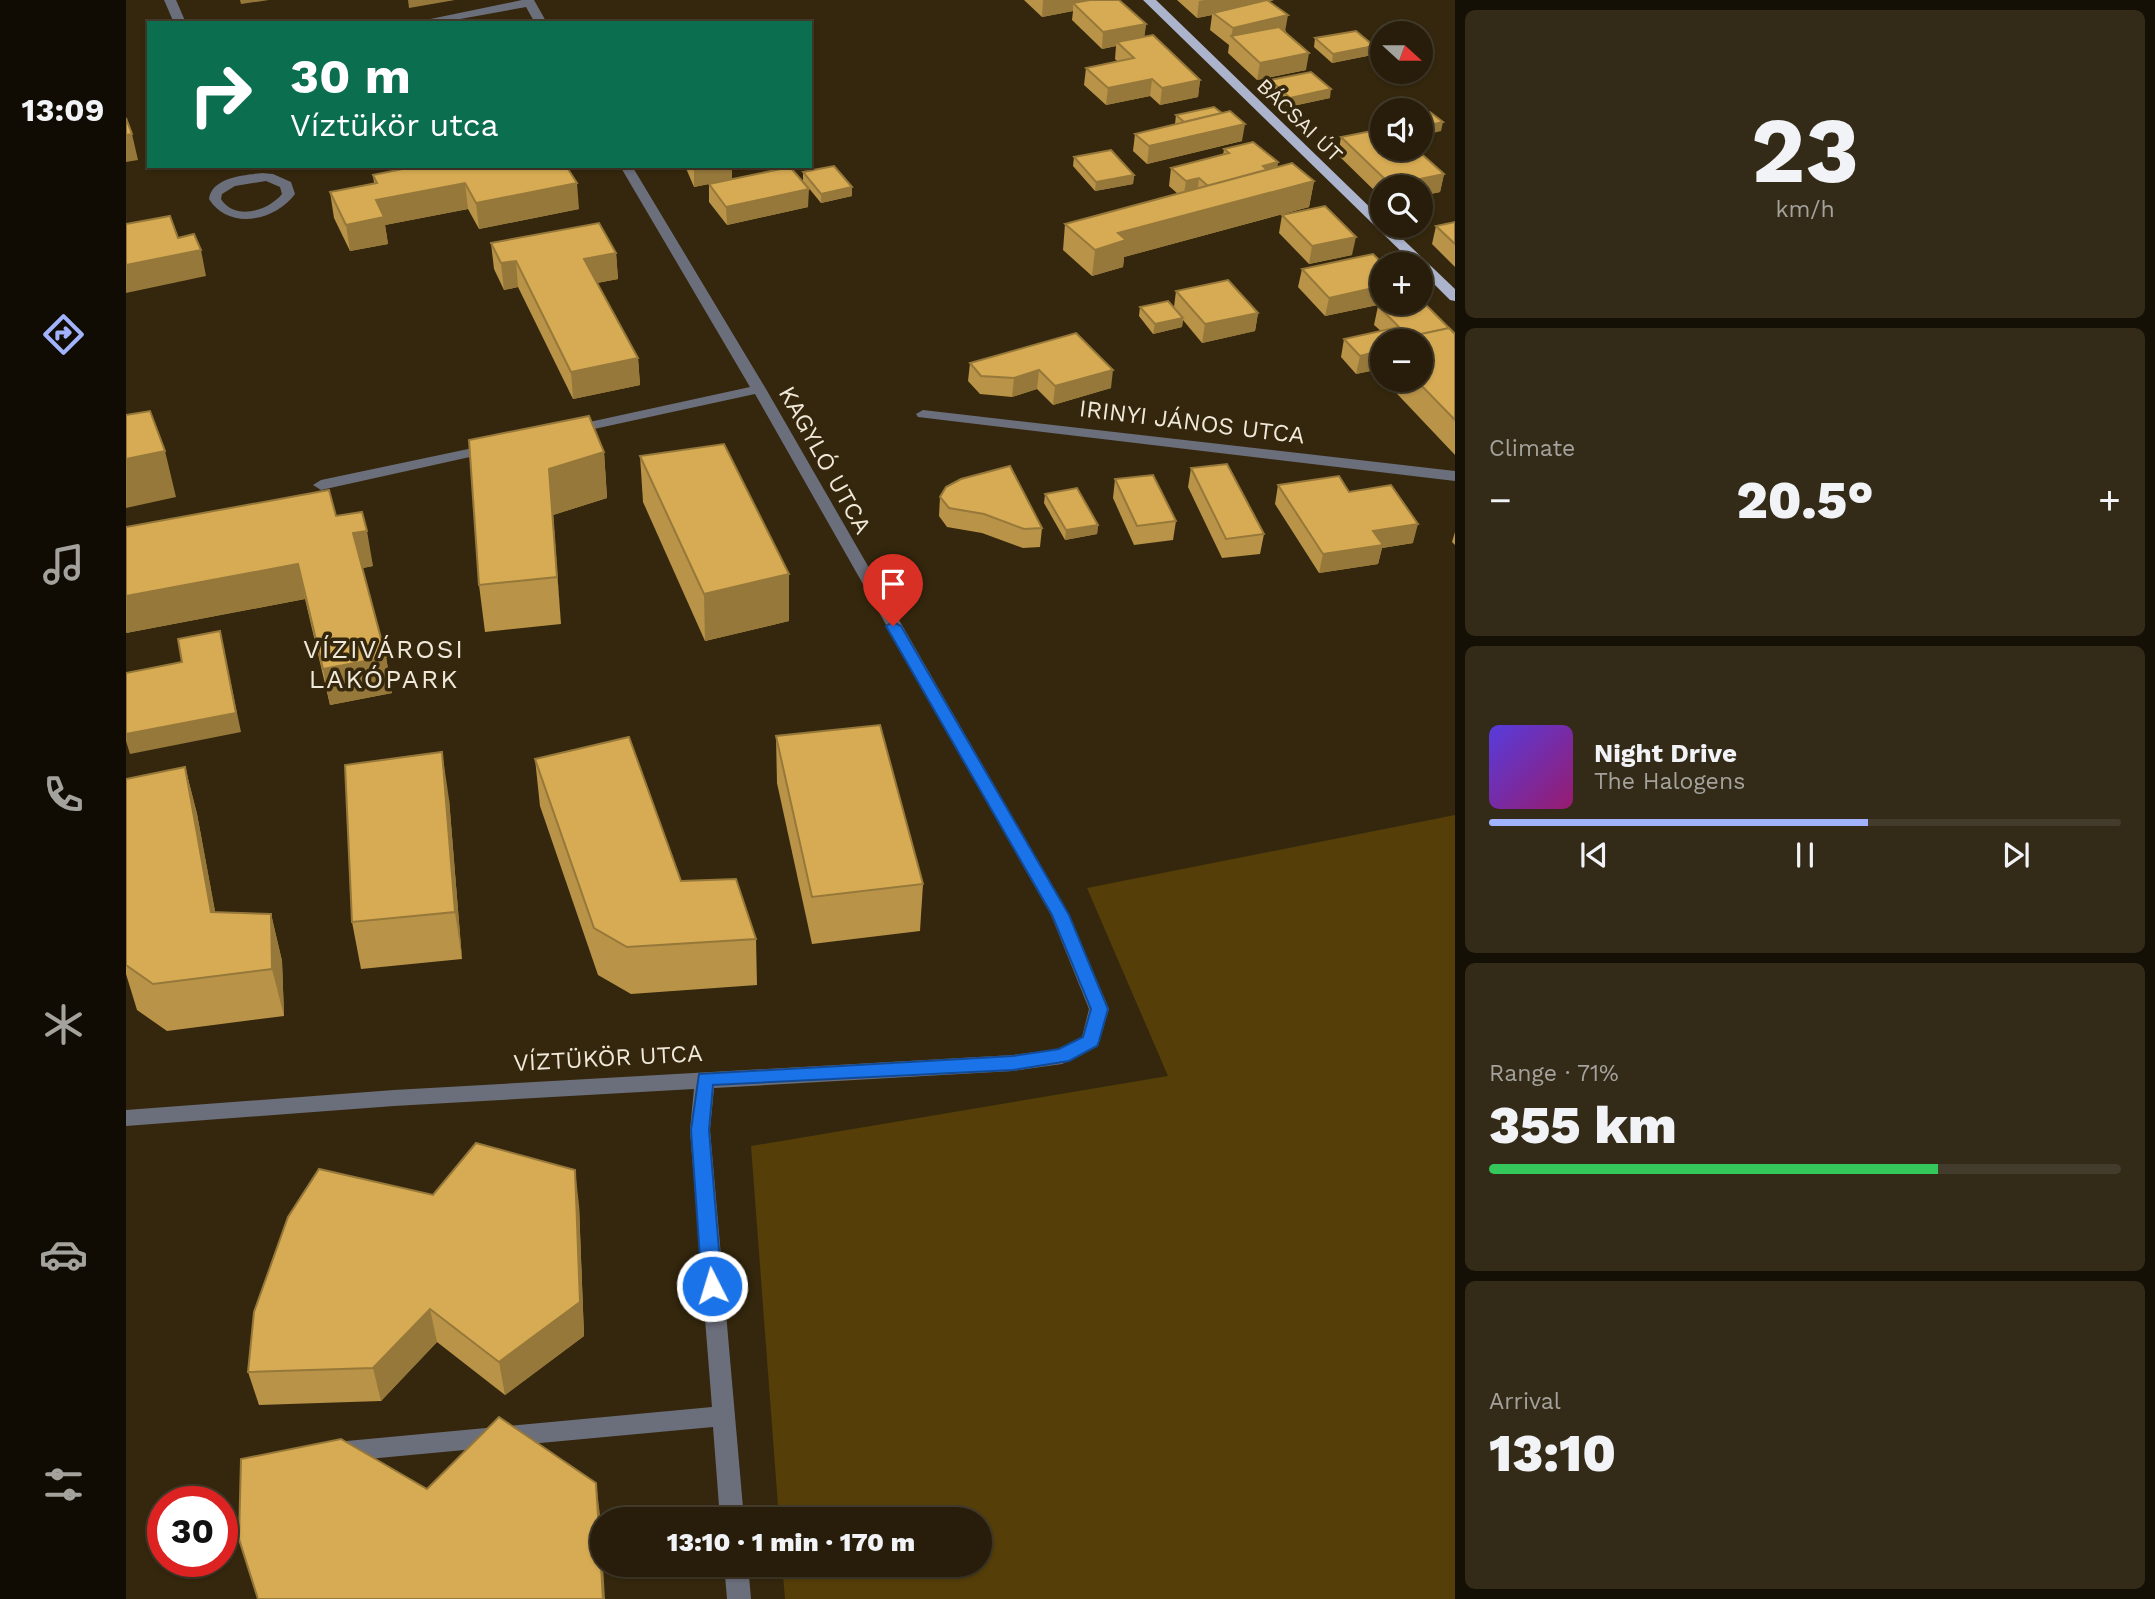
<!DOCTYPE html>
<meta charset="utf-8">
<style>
body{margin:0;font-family:"Work Sans",sans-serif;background:#332a18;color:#f1f3f6;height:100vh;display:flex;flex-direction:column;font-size:26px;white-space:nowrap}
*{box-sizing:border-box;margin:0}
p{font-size:23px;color:#a4a29c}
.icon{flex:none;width:38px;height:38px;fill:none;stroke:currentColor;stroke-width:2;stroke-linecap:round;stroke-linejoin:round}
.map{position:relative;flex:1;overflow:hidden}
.drawer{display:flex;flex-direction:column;gap:10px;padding:10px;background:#151006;width:700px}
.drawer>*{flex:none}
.top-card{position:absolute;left:21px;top:21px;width:665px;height:147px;border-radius:0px;box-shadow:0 2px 5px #0004,0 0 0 2px #433b2b;background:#0b6e4f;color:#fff;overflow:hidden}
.needle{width:46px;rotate:111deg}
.tools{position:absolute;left:1244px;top:21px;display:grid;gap:14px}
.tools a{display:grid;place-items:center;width:63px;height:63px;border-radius:50%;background:#271d0a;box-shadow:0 2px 5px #0004,0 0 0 2px #433b2b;font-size:35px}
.speed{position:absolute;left:21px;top:1486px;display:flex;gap:14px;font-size:35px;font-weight:700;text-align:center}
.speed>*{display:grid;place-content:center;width:91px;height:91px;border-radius:50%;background:#271d0a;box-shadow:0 2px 5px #0004,0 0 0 2px #433b2b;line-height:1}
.speed .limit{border:10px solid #d22;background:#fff;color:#111}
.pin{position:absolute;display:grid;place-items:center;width:60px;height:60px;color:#fff;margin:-72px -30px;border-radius:50% 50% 50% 0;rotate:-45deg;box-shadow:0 0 7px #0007}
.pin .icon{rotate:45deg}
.me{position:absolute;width:77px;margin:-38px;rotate:355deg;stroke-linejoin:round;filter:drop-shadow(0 0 5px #0008)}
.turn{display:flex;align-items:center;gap:24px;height:147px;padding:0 28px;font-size:32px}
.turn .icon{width:91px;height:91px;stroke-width:2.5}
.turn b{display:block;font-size:49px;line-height:60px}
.big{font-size:52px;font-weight:800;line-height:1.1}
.drawer .tile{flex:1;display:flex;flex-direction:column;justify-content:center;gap:10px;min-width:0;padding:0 24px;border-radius:10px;background:#332a18}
.drawer .dial{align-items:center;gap:0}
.dial b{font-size:91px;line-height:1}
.song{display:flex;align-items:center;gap:21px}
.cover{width:84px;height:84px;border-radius:10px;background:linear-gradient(135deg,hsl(250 70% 55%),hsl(320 70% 35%))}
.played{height:7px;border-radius:4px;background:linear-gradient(90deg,#a1b3fd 60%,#433b2b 60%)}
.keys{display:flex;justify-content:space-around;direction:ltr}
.heat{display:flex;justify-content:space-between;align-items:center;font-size:38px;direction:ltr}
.charge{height:10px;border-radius:5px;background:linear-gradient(90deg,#34c759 71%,#433b2b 0)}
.trip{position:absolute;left:464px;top:1507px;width:402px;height:70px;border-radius:35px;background:#271d0a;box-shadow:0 2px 5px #0004,0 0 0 2px #433b2b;font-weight:800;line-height:70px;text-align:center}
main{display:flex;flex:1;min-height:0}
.menu{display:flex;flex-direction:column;width:126px;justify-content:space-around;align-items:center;background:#100c04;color:#a4a29c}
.menu .icon{width:49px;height:49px}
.menu .on{color:#a1b3fd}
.menu b{font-size:32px;color:#f1f3f6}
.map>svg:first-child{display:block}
.green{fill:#553e08}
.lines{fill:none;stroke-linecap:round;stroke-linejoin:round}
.minor{fill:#6b6e7b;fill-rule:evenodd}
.major{fill:#acb4cd;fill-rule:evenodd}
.wall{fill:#b99347}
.shaded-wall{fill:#96783a}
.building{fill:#d7ab53;stroke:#96783a;stroke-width:2}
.route{fill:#1a73e8;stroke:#114b97;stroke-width:2}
.labels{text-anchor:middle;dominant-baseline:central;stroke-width:7;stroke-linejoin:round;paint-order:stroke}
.far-street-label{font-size:21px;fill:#f0e8d9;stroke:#34270d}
.street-label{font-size:24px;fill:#f0e8d9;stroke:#34270d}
.neighbourhood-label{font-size:26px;letter-spacing:2px;fill:#f0e8d9;stroke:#34270d}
</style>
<main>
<nav class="menu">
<b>13:09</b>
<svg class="icon on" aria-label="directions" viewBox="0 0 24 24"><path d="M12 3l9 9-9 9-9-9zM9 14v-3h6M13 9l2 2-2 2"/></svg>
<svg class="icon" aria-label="music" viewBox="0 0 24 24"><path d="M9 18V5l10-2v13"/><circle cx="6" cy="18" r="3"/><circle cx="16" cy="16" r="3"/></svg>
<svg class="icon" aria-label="phone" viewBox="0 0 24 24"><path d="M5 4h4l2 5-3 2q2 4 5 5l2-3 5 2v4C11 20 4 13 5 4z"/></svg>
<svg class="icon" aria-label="climate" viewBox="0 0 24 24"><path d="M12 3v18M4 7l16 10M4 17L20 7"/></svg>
<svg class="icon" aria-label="car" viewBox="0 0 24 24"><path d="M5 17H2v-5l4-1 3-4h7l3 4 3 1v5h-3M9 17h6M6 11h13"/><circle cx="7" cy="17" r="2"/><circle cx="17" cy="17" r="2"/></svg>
<svg class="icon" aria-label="filters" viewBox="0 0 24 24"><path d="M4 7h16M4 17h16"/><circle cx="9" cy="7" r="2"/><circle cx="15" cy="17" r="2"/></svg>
</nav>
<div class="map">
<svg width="1329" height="1599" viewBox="0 0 1329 1599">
<rect width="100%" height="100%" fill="#34270d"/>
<polygon class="green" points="1329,815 1329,1599 659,1599 656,1565 854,1564 854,1519 653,1519 625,1146 1042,1076 961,888"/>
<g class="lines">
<g class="minor">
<polygon points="38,0 50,0 60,23 48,23"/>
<polygon points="396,0 408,0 421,23 409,23 400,7 312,23 285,23"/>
<polygon points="494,166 506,166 640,389 943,915 983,1009 972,1046 936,1064 887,1071 588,1088 584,1130 618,1519 594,1519 587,1427 210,1462 202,1459 199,1452 202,1445 210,1442 586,1407 564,1130 568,1089 268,1106 0,1126 0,1110 268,1090 887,1055 933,1049 956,1037 963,1009 925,915 629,394 445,434 438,430 445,426 624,387"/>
<path d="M136 173 147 174 165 182 169 194C149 221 103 231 83 199 86 177 118 175 136 173ZM140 181 154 187 156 194C142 211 109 221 95 199L96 194 109 186Z"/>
<polygon points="797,410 1329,471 1329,481 792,417 790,414"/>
<polygon points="366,444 371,445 373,448 371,451 195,490 187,485 195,480"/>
<polygon points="598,1564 622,1564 625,1599 601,1599"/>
</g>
<polygon class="major" points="1017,0 1030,0 1256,219 1256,226 1263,226 1329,289 1329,301 1324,300 1295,271 1295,264 1288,264"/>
</g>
<g class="wall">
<polygon points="898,0 993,0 1020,24 1018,36 1074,80 1072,97 1034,105 1024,96 980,105 958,85 960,68 991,61 989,59 990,46 976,49 946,20 947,11 916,17"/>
<polygon points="1051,0 1148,0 1144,1 1180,70 1131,80 1102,53 1103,45 1084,30 1086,15 1071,18"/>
<polygon points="1189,38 1246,55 1206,63 1188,47"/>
<polygon points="1144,80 1204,98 1162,107 1143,89"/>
<polygon points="1050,115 1116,141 1021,164 1007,151 1009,134 1049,124"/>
<polygon points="1215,137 1318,174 1314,192 1295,196 1295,187 1256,187 1256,198 1212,155"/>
<polygon points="1098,149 1152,162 1151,167 1188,181 1183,207 998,257 997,267 966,276 937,250 939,224 1052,194 1043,186 1045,168 1097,155"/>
<polygon points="948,157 1008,175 1007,184 969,191 947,166"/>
<polygon points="291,166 453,209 353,229 342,209 259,225 262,244 224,251 208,218 204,192 248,183 247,175"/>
<polygon points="559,166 606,166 606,179 682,207 601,225 583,202 583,184 568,187"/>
<polygon points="677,172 726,196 695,203 677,181"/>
<polygon points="1156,215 1226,255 1183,264 1153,233"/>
<polygon points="1329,222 1329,267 1306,244 1310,226"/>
<polygon points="365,243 490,253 492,279 471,283 512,358 514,385 447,399 392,287 378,290 368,269"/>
<polygon points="1176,269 1256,303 1261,303 1199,316 1172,287"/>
<polygon points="1050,291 1132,313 1129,331 1076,343 1057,320 1056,327 1027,334 1013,316 1014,307 1048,307"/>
<polygon points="1252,306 1329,334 1329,455 1258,380 1295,380 1256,341 1256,378 1249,370 1230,374 1215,357 1218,339 1255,331 1248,325"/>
<polygon points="950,333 985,388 927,405 911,389 886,397 854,394 842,381 844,363"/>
<polygon points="478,452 481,498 427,515 435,624 359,632 353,585"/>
<polygon points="514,456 663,574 663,621 579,641 517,502"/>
<polygon points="1065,468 1138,534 1134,554 1096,558 1062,487"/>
<polygon points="989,479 1050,521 1047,540 1008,545 987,498"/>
<polygon points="1152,485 1223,492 1287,543 1256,548 1252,564 1193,573 1149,504"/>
<polygon points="919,494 972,525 971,534 939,540 918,503"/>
<polygon points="814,497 916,528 914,547 897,548 856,533 821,527 813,516"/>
<polygon points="210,516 247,566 236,568 260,657 266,693 204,705 179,599 0,633"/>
<polygon points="1329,532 1329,545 1326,542"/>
<polygon points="650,736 797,884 794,931 686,944 651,783"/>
<polygon points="409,759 555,881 630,939 631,985 505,994 472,975 414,806"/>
<polygon points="59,767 71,814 89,912 145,914 156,961 158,1016 41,1031 11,1010 0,974 0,779"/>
<polygon points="323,799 336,959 235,969 226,922"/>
<polygon points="307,1195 453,1205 458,1336 379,1395 311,1342 255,1401 133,1405 122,1372"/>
</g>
<g class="shaded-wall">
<polygon points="114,0 143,0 115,4"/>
<polygon points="282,0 329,0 283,8"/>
<polygon points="917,0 976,0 947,3 947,11 916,17"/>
<polygon points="1079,0 1148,0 1089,14 1087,13 1086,15 1071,18 1073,1"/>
<polygon points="1162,15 1159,32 1105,37 1107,28"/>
<polygon points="1020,24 1018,41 991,42 990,46 976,49 977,32"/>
<polygon points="1248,46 1246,55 1206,63 1207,54"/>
<polygon points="1183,53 1180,70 1131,80 1134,63"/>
<polygon points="1026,79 1024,96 980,105 982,88"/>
<polygon points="1074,80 1072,97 1034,105 1036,88"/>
<polygon points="1205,89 1204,98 1162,107 1164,98"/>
<polygon points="1317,122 1315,131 1295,136 1295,127"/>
<polygon points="1119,124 1116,141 1021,164 1023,146"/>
<polygon points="6,134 12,160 0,162 0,135"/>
<polygon points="1152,162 1149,180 1188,181 1183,207 998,257 997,267 966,276 969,250 992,233 1137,166"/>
<polygon points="581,166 606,166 606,179 568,187 568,169"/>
<polygon points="1318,174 1314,192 1295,196 1295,187 1265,187 1265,185"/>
<polygon points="1008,175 1007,184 969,191 970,182"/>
<polygon points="1073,178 1071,196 1057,199 1060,181"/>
<polygon points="339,183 342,209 259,225 262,244 224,251 220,225 250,200"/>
<polygon points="451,183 453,209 353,229 350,203"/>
<polygon points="726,187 726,196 695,203 695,194"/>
<polygon points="683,189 682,207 601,225 600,207"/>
<polygon points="1230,237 1226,255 1183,264 1186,246"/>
<polygon points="75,250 80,276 0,293 0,265"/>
<polygon points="490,253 492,279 460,285 458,259"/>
<polygon points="390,261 392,287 378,290 375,263"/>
<polygon points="1256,286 1256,303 1261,303 1199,316 1203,298"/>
<polygon points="1132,313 1129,331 1076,343 1079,324"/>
<polygon points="1057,318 1056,327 1027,334 1029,324"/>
<polygon points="1253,351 1249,370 1230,374 1234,356"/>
<polygon points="512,358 514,385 447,399 445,372"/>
<polygon points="913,370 911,389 886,397 888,378"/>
<polygon points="987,370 985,388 927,405 929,386"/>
<polygon points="39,451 50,497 0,508 0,459"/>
<polygon points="478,452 481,498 427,515 435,624 423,469"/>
<polygon points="1292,524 1287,543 1256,548 1252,564 1193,573 1197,554 1247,531"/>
<polygon points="972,525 971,534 939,540 940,530"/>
<polygon points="241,531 247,566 233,569 227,533"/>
<polygon points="172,564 179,599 0,633 0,596"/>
<polygon points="663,574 663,621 579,641 578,594"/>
<polygon points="94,631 115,732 4,754 0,741 0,734"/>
<polygon points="260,657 266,693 204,705 197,669"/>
<polygon points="316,752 323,799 336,959 329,912"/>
<polygon points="59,767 71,814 98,959 85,912"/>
<polygon points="145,914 156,961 158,1016 146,969"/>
<polygon points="449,1170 453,1205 458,1336 379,1395 373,1362"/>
<polygon points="304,1309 311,1342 255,1401 247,1368"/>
<polygon points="470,1483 474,1515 479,1599 477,1599"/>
</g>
<g class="building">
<polygon points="964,0 993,0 1020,24 977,32 947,3"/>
<polygon points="1141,0 1162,15 1107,28 1087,13"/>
<polygon points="1153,27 1183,53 1134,63 1105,36"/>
<polygon points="1230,31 1248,46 1207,54 1189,38"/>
<polygon points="1027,35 1074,80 1036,88 1026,79 982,88 960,68 1008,58 991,42"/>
<polygon points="1185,72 1205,89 1164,98 1144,80"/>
<polygon points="1088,107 1096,113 1058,122 1050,115"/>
<polygon points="1104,111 1119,124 1023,146 1009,134"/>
<polygon points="1304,112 1317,122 1295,127 1295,114"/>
<polygon points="0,118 6,134 0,135"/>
<polygon points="1256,129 1256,149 1290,149 1318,174 1265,185 1215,137"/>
<polygon points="1127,142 1152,162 1137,166 1141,170 1082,186 1073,178 1060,181 1045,168 1103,153 1098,149"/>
<polygon points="985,150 1008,175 970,182 948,157"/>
<polygon points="1166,163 1188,181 992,233 1000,240 969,250 939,224"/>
<polygon points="291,166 440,166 451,183 350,203 339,183 250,200 258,217 220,225 204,192 251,183 247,175"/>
<polygon points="566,166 581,166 568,169"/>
<polygon points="708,166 726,187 695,194 677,172"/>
<polygon points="664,167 683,189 600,207 583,184"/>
<polygon points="1199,206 1230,237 1186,246 1156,215"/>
<polygon points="44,216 52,238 68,234 75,250 0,265 0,224"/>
<polygon points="1329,222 1329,244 1310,226"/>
<polygon points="473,223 490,253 458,259 512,358 445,372 390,261 375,263 365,243"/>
<polygon points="1247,254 1257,264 1256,286 1203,298 1176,269"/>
<polygon points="1102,280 1132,313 1079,324 1050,291"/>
<polygon points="1295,300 1329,334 1323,328 1263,341 1256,341 1253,351 1234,356 1218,339 1273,327 1252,306 1268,303 1295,303"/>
<polygon points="1042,301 1057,318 1029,324 1014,307"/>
<polygon points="1323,328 1329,334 1329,420 1290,380 1295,380 1295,341 1263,341"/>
<polygon points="950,333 987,370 929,386 913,370 888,378 855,376 844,363"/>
<polygon points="24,411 39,451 0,459 0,415"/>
<polygon points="463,416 478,452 423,469 431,577 353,585 343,440"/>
<polygon points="598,444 663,574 578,594 514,456"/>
<polygon points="1101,464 1138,534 1100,539 1065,468"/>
<polygon points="884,466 916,528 898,529 858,514 823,508 814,497 820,487 835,479"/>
<polygon points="1027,475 1050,521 1011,526 989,479"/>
<polygon points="1213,476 1223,492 1265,485 1292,524 1247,531 1257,545 1197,554 1152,485"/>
<polygon points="951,488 972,525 940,530 919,494"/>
<polygon points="203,490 210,516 236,512 241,531 227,533 260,657 197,669 172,564 0,596 0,527"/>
<polygon points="94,631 110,713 0,734 0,673 56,662 52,639"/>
<polygon points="754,725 797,884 686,897 650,736"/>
<polygon points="503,737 555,881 610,879 630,939 501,947 468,928 409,759"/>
<polygon points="316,752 329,912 226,922 219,765"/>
<polygon points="59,767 85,912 145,914 146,969 27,984 0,965 0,779"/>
<polygon points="350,1143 449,1170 454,1302 373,1362 304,1309 247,1368 122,1372 128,1312 162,1217 193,1169 307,1195"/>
<polygon points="373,1417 470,1483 477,1599 132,1599 113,1539 115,1459 215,1439 301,1489"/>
</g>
<polygon class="route" points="767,622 775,626 943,915 982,1009 973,1041 971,1046 943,1061 887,1070 587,1085 583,1130 596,1286 593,1292 586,1294 579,1292 576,1286 565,1130 573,1074 887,1056 933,1049 957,1037 965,1009 926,915 760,626"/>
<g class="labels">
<g class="far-street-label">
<text transform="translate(1174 120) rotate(44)">BÁCSAI ÚT</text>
</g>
<g class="street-label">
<text transform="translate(1066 422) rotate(7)">IRINYI JÁNOS UTCA</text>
<text transform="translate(699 460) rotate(61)">KAGYLÓ UTCA</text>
<text transform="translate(482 1058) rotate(-3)">VÍZTÜKÖR UTCA</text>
</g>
<g class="neighbourhood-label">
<text x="258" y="649">VÍZIVÁROSI<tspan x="258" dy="30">LAKÓPARK</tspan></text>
</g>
</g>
</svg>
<div class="tools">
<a><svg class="needle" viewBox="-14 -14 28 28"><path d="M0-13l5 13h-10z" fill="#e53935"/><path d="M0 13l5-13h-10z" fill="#a4a29c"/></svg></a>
<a><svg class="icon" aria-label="sound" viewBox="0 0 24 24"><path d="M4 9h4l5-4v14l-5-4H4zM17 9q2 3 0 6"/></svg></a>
<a><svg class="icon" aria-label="search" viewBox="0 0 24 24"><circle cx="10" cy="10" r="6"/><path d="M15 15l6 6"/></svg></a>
<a>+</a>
<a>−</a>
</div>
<div class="speed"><div class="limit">30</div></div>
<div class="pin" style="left:767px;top:626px;background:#d93025"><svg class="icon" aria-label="arrive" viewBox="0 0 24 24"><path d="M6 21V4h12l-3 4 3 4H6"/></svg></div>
<svg class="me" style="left:586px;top:1286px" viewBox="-20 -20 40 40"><circle r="17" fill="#1a73e8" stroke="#fff" stroke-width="3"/><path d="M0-11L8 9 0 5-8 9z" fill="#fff"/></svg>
<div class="trip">13:10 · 1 min · 170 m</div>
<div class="top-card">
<div class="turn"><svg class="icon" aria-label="right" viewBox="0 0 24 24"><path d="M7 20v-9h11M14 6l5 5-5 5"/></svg><div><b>30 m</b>Víztükör utca</div></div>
</div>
</div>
<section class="drawer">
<div class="tile dial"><b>23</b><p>km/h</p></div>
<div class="tile"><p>Climate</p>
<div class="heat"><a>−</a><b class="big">20.5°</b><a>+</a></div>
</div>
<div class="tile">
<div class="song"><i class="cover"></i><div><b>Night Drive</b><p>The Halogens</p></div></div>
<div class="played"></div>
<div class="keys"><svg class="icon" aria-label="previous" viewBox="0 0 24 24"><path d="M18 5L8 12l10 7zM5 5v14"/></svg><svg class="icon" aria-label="pause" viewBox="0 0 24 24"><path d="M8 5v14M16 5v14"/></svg><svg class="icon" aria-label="next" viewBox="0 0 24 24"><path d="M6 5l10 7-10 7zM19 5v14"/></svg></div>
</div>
<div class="tile"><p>Range · 71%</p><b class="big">355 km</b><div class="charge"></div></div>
<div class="tile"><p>Arrival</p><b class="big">13:10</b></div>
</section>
</main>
